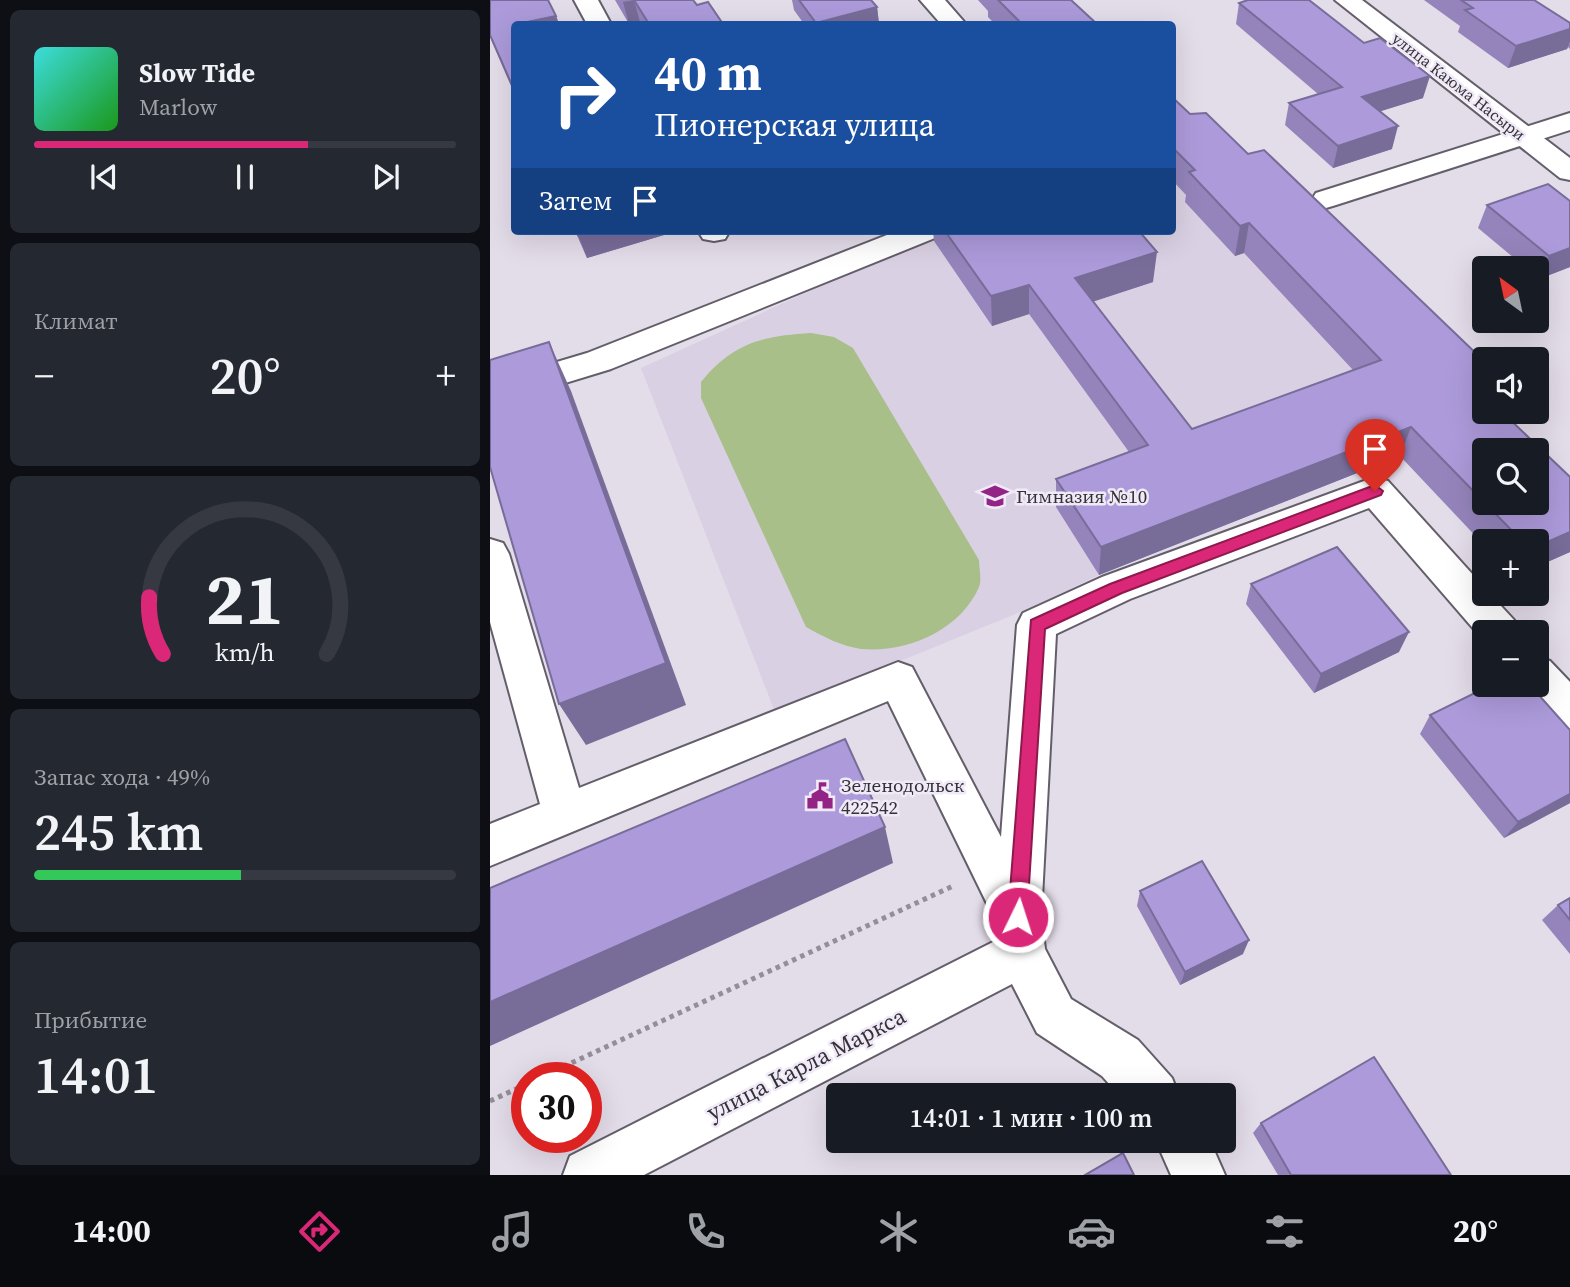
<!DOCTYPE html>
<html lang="ru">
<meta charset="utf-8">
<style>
body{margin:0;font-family:"Source Serif 4",serif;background:#242831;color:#f1f3f6;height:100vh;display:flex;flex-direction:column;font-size:26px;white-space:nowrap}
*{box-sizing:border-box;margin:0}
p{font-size:23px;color:#9ea1a6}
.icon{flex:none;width:38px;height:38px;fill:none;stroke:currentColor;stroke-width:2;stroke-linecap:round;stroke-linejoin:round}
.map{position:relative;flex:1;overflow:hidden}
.sheet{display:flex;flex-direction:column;gap:10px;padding:10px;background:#0d0f14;width:490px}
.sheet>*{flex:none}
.banner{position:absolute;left:21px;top:21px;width:665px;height:214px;border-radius:7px;box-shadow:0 7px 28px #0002;background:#1a4fa0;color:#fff;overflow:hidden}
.needle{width:46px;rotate:327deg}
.controls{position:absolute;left:982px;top:256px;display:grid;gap:14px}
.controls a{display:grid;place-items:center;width:77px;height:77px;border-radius:7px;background:#171b24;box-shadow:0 7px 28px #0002;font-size:35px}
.speed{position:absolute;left:21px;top:1062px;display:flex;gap:14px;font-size:35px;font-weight:700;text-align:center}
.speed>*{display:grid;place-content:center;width:91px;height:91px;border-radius:50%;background:#171b24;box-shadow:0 7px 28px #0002;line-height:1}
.speed .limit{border:10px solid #d22;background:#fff;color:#111}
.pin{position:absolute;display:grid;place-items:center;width:60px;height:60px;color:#fff;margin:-72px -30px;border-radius:50% 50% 50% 0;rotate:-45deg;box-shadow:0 0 7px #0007}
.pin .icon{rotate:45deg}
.me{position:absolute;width:77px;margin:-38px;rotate:4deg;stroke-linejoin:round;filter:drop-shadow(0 0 5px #0008)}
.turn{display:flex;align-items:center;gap:24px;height:147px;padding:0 28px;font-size:32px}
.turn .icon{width:91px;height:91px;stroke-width:2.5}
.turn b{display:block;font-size:49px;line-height:60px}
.then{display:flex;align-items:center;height:66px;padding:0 28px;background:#0003;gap:14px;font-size:26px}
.big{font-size:52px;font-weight:600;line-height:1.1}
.sheet .card{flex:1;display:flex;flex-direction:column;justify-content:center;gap:10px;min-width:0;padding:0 24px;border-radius:10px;background:#242831}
.sheet .dial{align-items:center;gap:0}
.dial svg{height:182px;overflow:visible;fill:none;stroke:#363941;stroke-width:7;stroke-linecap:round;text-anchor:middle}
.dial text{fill:#f1f3f6;stroke:none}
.song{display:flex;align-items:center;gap:21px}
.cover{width:84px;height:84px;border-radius:10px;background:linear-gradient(135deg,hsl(180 70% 55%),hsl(120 70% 35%))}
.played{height:7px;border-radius:4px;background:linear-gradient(90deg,#db2777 65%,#363941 65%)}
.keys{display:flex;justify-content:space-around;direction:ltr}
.heat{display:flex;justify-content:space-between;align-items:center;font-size:38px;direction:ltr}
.charge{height:10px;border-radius:5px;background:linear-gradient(90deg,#34c759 49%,#363941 0)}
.trip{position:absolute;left:336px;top:1083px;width:410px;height:70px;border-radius:7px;background:#171b24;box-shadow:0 7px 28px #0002;font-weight:600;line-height:70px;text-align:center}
.tab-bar{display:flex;height:112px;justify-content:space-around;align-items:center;background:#090b0e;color:#9ea1a6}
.tab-bar .icon{width:49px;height:49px}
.tab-bar .selected{color:#db2777}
.tab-bar b{font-size:32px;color:#f1f3f6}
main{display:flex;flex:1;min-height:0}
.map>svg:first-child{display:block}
.built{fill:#dad0e3}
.green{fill:#a9bf8a}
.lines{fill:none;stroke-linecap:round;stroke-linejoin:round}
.minor-casing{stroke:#645e6a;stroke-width:4}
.major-casing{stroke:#645e6a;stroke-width:4}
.path{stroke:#938e97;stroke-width:5;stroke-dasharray:4.5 4.5;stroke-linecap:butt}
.minor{fill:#fff;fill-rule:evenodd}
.major{fill:#fff;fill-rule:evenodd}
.wall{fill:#9484bb}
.shaded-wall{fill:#786c99}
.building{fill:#ac9ada;stroke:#786c99;stroke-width:2}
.route{fill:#db2777;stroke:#8e194d;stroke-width:2}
.labels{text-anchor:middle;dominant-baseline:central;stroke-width:5;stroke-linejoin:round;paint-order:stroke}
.far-street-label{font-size:16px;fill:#343136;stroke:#f0e9f7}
.poi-label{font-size:19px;fill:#343136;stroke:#f0e9f7;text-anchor:start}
.near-street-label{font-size:23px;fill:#343136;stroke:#f0e9f7}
</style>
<main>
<section class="sheet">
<div class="card">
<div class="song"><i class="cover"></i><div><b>Slow Tide</b><p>Marlow</p></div></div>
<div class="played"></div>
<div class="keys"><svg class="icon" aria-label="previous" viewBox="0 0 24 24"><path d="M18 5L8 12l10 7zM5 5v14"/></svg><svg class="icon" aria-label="pause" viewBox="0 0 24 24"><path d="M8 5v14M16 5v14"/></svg><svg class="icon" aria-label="next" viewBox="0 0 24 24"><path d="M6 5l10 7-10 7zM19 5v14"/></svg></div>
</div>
<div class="card"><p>Климат</p>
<div class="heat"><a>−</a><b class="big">20°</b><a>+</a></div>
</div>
<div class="card dial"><svg viewBox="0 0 100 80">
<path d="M14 69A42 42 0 1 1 86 69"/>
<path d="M14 69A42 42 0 0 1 8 44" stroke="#db2777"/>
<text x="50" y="56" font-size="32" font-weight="700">21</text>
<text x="50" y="72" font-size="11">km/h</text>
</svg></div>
<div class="card"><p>Запас хода · 49%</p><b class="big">245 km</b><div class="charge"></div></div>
<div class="card"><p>Прибытие</p><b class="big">14:01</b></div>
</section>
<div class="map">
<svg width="1080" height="1175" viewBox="0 0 1080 1175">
<rect width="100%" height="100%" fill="#e3dce9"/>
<polygon class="built" points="683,148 994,411 609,575 540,608 285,712 151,368 401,254 479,231 682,231"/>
<path class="green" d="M321 333 344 337 363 348 489 560C489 568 492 580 489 587 470 631 416 653 371 649 351 646 334 637 316 627L211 398V382C243 343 272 336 321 333Z"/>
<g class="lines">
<g class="minor-casing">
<g id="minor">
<polygon points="84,0 108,0 121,24 97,24"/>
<polygon points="430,0 455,0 476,24 451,24"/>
<polygon points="1080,113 1080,130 846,205 836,208 826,205 822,199 826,193"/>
<polygon points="208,231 238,231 239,232 235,239 224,241 213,239"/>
<polygon points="407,231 449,231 445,238 121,369 0,406 0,382 97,353"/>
<polygon points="885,477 898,481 994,587 994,593 999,593 1024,620 1030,632 994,632 994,641 879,508 640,599 566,634 551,917 555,949 581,999 648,1040 682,1078 689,1096 630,1096 612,1076 547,1033 522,984 154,1175 73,1175 80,1156 507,940 505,920 398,701 0,866 0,824 50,804 0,622 0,539 13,543 19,554 89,788 408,662 422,667 511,837 527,625 533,613 612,577"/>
<polygon points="1046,656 1060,661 1080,682 1080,729 1065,724 1031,684 1046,684"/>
<polygon points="666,1141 720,1141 735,1175 681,1175"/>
</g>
</g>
<g class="major-casing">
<polygon id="major" points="845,0 872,0 1080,158 1080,180 1070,178"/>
</g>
<g class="path">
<polyline points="49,1078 463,886"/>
<polyline points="0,1101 37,1084"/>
</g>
<use href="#minor" class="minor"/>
<use href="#major" class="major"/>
</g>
<g class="wall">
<polygon points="0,0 66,16 69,24 24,24 24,93 0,37"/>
<polygon points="125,0 203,0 207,5 233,24 152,24 150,22 139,24"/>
<polygon points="302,0 381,0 387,7 389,24 314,24 304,10"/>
<polygon points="488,0 581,0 607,24 505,24 498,17 498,11"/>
<polygon points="934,0 1044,0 1080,23 1080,49 1078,47 1077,49 1018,68 968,32 970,26"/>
<polygon points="749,3 933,98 890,111 902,149 843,168 795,125 799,103 828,94 746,24"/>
<polygon points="682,97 994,411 1080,552 1046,567 1046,541 994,541 994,545 910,456 609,575 566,507 566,479 639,452 539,314 502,326 444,241 443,231 649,231 663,282 603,301 702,429 863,370 754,253 745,256 695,202 696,195 682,180"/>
<polygon points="997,205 1080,267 1049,279 1046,277 1046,268 1036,268 988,228"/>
<polygon points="85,231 173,231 174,235 97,258"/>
<polygon points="761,584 909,652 824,693 756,604"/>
<polygon points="940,715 1080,803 1014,838 930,734"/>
<polygon points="650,891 753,954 690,985 647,906"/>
<polygon points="1080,898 1080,954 1052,920 1068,905"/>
<polygon points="771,1123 961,1175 788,1175 763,1133"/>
</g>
<g class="shaded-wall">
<polygon points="144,0 150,22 139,24 133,2"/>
<polygon points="387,7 389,24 326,24 326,23"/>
<polygon points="66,16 69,24 38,24 37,22"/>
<polygon points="1080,29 1080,41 1077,49 1018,68 1026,46"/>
<polygon points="940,76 933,98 866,119 872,97"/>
<polygon points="908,126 902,149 843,168 848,146"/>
<polygon points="759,223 754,253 745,256 750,226"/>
<polygon points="103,231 173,231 174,235 97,258 88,235"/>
<polygon points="1080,248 1080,267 1049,279 1059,256"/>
<polygon points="667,252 663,282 584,308 585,278"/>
<polygon points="539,285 539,314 502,326 501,296"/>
<polygon points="59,342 81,391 196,705 96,745 69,704"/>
<polygon points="921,427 910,456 609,575 611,547"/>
<polygon points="1080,532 1080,552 1046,567 1046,547"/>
<polygon points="919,632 909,652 824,693 831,674"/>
<polygon points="1080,794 1080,803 1014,838 1028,822"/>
<polygon points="395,827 403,863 0,1046 0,1002"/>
<polygon points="759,940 753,954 690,985 695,972"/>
</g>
<g class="building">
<polygon points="0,0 58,0 66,16 37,22 38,24 24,24 24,90 0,35"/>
<polygon points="144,0 203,0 207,5 218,2 233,24 159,24"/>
<polygon points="309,0 381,0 387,7 326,23"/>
<polygon points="508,0 581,0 607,24 532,24"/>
<polygon points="758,0 819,0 874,43 890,38 940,76 872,97 908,126 848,146 799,103 852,87 749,3"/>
<polygon points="971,0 1044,0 1080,23 1080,29 1026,46 975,10 983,8"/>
<polygon points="682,97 700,114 716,113 758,154 774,150 994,361 994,411 1011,411 1080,477 1080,532 1046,547 1046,541 1032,541 994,502 1046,502 1046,450 994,450 994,502 921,427 611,547 566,479 658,445 539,285 501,296 455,231 649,231 667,252 585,278 702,429 891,360 759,223 750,226 699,172 705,170 682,147"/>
<polygon points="1058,184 1080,201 1080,248 1059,256 997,205"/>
<polygon points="87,231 103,231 88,235"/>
<polygon points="59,342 176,663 69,704 0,467 0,360"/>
<polygon points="847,547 919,632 831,674 761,584"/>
<polygon points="1003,684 1039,684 1080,730 1080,794 1028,822 940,715"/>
<polygon points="355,739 395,827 0,1002 0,888"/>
<polygon points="712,861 759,940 695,972 650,891"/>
<polygon points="1080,898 1080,920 1068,905"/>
<polygon points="884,1057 961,1175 801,1175 771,1123"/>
<polygon points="633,1153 644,1175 595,1175"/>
</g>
<polygon class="route" points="885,485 893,491 891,495 632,593 555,629 537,917 534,924 528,926 521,924 518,917 541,620 620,584"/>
<defs>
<g id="school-bare" transform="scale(2.1)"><path d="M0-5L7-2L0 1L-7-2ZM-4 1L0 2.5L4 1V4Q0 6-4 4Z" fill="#932485" stroke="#f0e9f7" stroke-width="2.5" paint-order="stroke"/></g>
<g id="civic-bare" transform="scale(2.1)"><path d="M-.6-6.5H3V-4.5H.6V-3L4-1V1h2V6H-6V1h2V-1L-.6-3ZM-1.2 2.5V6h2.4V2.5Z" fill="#932485" stroke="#f0e9f7" stroke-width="2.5" paint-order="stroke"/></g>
</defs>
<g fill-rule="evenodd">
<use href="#school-bare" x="505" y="496"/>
<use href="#civic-bare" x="330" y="796"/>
</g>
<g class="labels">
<g class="far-street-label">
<text transform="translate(969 86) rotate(38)">улица Каюма Насыри</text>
</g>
<g class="poi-label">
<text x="526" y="496">Гимназия №10</text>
<text x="351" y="785">Зеленодольск<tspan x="351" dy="22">422542</tspan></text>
</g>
<g class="near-street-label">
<text transform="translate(316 1064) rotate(-27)">улица Карла Маркса</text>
</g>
</g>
</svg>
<div class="controls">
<a><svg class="needle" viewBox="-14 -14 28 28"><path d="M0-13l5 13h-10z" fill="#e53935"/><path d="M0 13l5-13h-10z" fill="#9ea1a6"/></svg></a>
<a><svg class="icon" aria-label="sound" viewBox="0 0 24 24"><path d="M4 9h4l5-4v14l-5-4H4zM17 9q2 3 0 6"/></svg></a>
<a><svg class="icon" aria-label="search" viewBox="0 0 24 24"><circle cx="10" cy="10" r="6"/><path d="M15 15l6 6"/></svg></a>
<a>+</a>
<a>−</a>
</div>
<div class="speed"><div class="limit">30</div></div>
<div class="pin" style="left:885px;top:491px;background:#d93025"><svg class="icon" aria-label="arrive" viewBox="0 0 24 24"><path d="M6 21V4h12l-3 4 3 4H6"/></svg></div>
<svg class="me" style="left:528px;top:917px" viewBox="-20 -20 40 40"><circle r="17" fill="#db2777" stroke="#fff" stroke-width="3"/><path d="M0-11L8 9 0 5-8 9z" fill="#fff"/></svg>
<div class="trip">14:01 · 1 мин · 100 m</div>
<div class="banner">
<div class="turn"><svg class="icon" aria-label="right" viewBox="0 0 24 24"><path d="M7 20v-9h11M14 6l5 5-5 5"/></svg><div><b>40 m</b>Пионерская улица</div></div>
<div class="then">Затем<svg class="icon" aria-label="arrive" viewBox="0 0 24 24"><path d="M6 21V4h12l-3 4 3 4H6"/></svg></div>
</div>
</div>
</main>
<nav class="tab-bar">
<b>14:00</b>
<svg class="icon selected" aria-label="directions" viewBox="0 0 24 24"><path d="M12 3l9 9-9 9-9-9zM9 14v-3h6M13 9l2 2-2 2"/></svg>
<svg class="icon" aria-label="music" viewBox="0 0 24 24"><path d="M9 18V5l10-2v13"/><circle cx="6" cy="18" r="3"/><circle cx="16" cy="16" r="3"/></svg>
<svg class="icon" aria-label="phone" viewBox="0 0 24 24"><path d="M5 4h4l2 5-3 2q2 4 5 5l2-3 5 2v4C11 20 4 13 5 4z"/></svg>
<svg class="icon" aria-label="climate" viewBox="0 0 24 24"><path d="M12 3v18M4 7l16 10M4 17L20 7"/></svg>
<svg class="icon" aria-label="car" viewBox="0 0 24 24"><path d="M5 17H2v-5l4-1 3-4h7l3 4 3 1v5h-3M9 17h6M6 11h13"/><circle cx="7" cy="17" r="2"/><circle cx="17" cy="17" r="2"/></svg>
<svg class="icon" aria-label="filters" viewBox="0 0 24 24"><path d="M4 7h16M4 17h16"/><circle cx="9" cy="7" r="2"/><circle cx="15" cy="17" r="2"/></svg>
<b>20°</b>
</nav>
